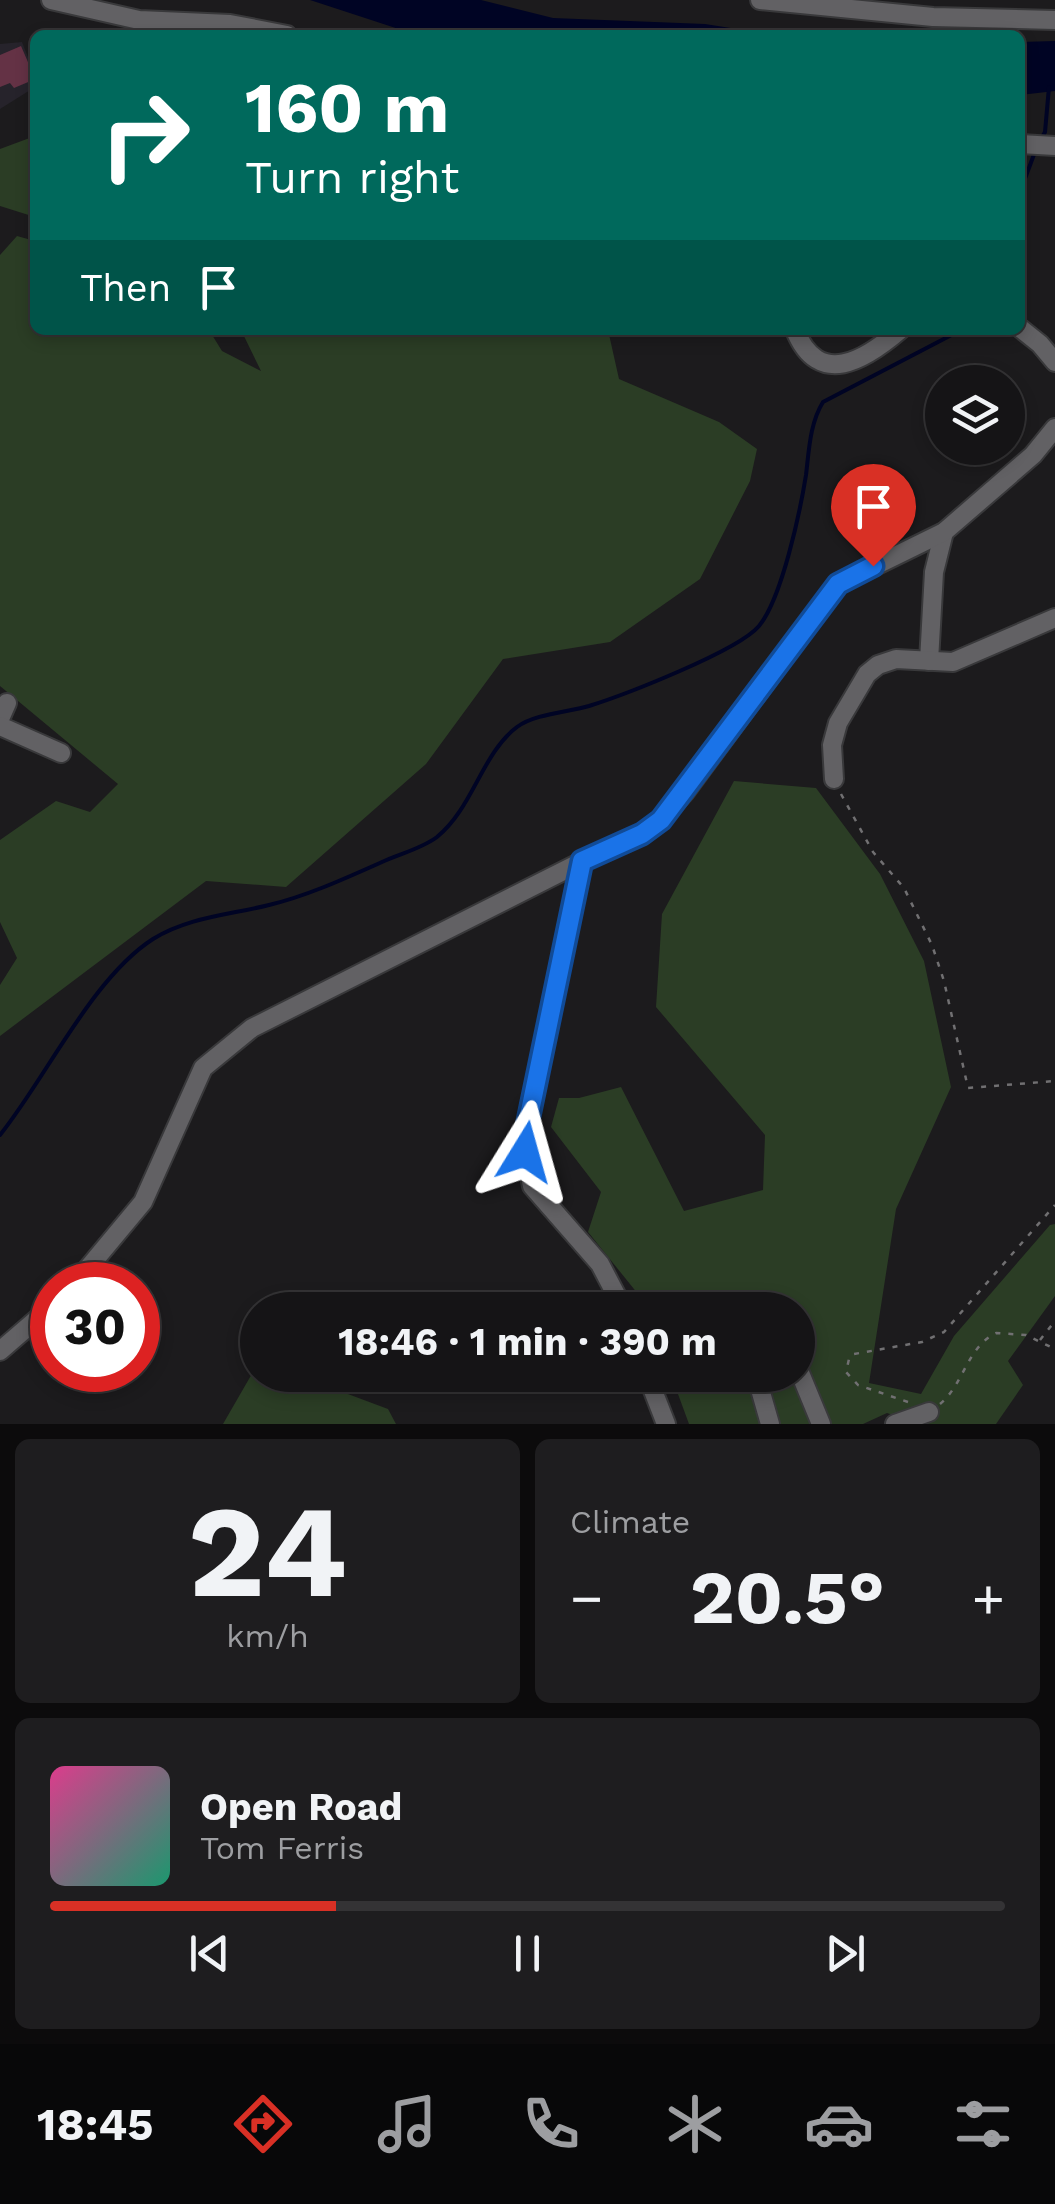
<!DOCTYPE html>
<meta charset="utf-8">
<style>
body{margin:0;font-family:"Work Sans",sans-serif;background:#1e1d1f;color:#f1f3f6;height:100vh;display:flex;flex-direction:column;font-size:38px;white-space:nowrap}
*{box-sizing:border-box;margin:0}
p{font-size:32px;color:#9d9ea1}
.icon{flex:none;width:55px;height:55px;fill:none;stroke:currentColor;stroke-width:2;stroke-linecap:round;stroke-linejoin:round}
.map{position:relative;height:1424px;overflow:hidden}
.drawer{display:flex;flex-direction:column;gap:15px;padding:15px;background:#0c0b0c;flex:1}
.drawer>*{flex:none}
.banner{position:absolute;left:30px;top:30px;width:995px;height:305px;border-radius:15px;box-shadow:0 5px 15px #0003,0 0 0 2px #343335;background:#00695c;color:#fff;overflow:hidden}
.fabs{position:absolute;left:925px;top:365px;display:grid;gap:20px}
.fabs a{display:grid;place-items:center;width:100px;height:100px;border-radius:50%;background:#151416;box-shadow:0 5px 15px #0003,0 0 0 2px #343335;font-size:50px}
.speed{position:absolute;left:30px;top:1262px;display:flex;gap:20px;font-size:50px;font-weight:700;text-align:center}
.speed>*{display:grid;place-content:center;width:130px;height:130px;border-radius:50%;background:#151416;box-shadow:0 5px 15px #0003,0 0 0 2px #343335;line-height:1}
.speed .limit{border:15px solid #d22;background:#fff;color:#111}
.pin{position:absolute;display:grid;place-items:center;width:85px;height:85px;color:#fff;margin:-102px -42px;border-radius:50% 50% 50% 0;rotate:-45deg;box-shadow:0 0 10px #0007}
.pin .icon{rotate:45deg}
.me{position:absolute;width:110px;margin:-55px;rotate:8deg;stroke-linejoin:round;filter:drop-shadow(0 0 8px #0008)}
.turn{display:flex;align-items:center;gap:35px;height:210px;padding:0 50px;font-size:45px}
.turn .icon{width:130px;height:130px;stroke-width:2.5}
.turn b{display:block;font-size:70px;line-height:85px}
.then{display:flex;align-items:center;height:95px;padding:0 50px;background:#0003;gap:20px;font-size:38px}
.big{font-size:75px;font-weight:700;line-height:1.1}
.drawer .widget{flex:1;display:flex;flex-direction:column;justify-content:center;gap:15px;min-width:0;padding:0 35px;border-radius:15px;background:#1e1d1f}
.drawer .dial{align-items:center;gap:0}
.dial b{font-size:130px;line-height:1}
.song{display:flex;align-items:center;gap:30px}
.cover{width:120px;height:120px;border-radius:15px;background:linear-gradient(135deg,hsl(330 70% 55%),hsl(160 70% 35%))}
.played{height:10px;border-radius:5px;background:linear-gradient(90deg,#d93025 30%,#343335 30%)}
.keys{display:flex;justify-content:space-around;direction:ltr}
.heat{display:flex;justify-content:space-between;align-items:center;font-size:55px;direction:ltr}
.drawer .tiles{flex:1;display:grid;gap:15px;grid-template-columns:1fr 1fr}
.widget:last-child{grid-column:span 2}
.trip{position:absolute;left:240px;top:1292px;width:575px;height:100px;border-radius:50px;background:#151416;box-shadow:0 5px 15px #0003,0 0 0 2px #343335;font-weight:700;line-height:100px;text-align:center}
.dock{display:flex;height:160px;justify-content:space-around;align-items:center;background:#080809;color:#9d9ea1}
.dock .icon{width:70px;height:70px}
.dock .current{color:#d93025}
.dock b{font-size:45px;color:#f1f3f6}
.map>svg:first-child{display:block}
.built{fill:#26232b}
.green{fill:#2b3d25}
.water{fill:#000424}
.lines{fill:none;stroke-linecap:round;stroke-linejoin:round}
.stream{stroke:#000424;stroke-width:4}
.building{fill:#643245}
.minor-casing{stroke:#39393b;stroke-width:22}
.path{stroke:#717072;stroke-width:2.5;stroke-dasharray:5 8;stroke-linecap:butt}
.minor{stroke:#626164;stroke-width:18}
.route-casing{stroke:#114b97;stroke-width:25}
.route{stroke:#1a73e8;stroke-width:18}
</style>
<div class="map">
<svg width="1055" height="1424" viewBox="0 0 1055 1424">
<rect width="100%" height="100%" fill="#1c1b1d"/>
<polygon class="built" points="22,42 35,75 35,87 0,109 0,44"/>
<g class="green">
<polygon points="35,136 35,217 0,206 0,149"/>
<polygon points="17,236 35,241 35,330 209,330 222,351 261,371 241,330 608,330 619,379 719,422 757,449 750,481 700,579 610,642 503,659 426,764 286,887 206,881 0,1036 0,985 17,958 0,922 0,840 56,801 90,812 118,784 0,686 0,255"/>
<polygon points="734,781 816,788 880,874 924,961 951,1087 896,1209 869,1383 921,1394 954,1336 1050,1225 1055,1224 1055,1296 1008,1361 1023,1385 996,1424 919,1424 887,1413 863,1424 689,1424 671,1375 798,1375 798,1310 646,1310 638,1294 588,1232 601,1192 551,1127 559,1098 579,1098 621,1087 684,1211 763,1190 765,1135 656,1007 662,914"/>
<polygon points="257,1365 258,1375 297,1375 388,1409 396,1424 223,1424"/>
</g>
<g class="water">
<polygon points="310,0 481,0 553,18 705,24 775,35 417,35"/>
<polygon points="1055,41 1055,91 1020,95 1020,42"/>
</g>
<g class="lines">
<g class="stream">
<polyline points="1040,141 1045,132 1049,87"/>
<polyline points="1020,192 1036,149"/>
<path d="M0 1135C46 1078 92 978 153 939 189 917 229 915 269 905 307 896 346 878 382 862 399 854 421 849 437 837 473 808 482 753 517 727 534 714 568 712 589 706 624 695 738 651 759 626 782 598 800 512 806 475 809 450 810 423 823 402L961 330"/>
</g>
</g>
<polygon class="building" points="21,46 34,76 33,80 14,88 10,83 0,87 0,55"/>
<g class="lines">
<g class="minor-casing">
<g id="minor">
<polyline points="51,0 139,20 230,24 287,35"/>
<polyline points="760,0 933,17 1055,20"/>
<polyline points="1020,144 1055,146"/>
<polyline points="1020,328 1040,344 1055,362"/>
<path d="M795 330C819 389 865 360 900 330"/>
<polyline points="929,661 934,572 944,532"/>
<polyline points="0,719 7,703"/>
<polyline points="0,726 61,753"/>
<polyline points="834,779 832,745 838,723 867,674 878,665 896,659 953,662 1055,618"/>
<polyline points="583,861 527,1121 525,1152 532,1186 600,1264 624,1310"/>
<polyline points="74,1285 143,1202 203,1068 252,1028 583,861 642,834 661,819 685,792 838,584 944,532 1033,455 1055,428"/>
<polyline points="0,1351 52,1306"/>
<polyline points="798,1368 821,1424"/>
<polyline points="647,1375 666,1424"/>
<polyline points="756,1375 770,1424"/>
<polyline points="895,1424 929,1412"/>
</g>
</g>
<g class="path">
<polyline points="841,794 873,852 904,888 932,945 944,981 968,1088 1055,1081"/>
<polyline points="1040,1340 1055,1321"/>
<polyline points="908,1402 858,1385 846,1372 849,1359 854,1354 922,1342 944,1332 1055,1205"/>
<path d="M940 1404C964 1384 967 1347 996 1333L1026 1335 1055 1349"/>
</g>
<use href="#minor" class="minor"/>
</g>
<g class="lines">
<g class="route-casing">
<polyline id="route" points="525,1152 528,1121 582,861 642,834 661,820 838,584 873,566"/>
</g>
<use href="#route" class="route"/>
</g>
</svg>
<div class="fabs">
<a><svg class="icon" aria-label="layers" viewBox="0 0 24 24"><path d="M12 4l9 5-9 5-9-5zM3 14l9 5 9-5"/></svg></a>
</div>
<div class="speed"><div class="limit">30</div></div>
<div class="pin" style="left:873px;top:566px;background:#d93025"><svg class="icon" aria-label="arrive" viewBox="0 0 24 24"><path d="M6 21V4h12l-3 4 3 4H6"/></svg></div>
<svg class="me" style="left:525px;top:1152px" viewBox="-20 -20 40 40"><path d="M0-17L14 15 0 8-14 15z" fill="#1a73e8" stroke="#fff" stroke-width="4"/></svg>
<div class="trip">18:46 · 1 min · 390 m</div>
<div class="banner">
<div class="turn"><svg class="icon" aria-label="right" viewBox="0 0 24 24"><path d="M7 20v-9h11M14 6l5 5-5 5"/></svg><div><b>160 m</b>Turn right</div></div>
<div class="then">Then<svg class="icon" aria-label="arrive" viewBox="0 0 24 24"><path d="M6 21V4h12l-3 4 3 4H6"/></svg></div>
</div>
</div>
<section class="drawer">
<div class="tiles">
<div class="widget dial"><b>24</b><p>km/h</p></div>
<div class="widget"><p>Climate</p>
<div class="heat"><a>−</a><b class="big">20.5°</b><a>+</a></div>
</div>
<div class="widget">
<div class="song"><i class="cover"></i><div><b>Open Road</b><p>Tom Ferris</p></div></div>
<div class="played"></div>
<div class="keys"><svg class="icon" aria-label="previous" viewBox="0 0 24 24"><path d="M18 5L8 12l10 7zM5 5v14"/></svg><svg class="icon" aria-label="pause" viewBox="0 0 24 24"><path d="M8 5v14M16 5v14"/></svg><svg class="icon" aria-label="next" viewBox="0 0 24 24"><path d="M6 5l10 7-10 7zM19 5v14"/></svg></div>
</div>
</div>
</section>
<nav class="dock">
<b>18:45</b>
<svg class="icon current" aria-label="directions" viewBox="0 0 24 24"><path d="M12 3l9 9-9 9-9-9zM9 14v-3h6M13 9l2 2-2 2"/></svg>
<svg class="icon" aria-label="music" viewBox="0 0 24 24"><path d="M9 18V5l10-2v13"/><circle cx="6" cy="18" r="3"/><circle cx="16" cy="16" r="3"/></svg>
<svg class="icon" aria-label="phone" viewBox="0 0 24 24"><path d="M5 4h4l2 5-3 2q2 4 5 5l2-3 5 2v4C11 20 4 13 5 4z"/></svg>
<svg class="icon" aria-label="climate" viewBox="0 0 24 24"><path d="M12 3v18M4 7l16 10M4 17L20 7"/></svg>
<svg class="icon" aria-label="car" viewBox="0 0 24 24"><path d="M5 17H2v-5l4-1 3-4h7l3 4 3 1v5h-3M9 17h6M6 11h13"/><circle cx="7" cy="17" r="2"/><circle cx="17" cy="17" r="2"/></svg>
<svg class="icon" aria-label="filters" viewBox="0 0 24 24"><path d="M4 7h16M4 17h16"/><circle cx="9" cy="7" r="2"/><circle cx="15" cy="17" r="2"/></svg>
</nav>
